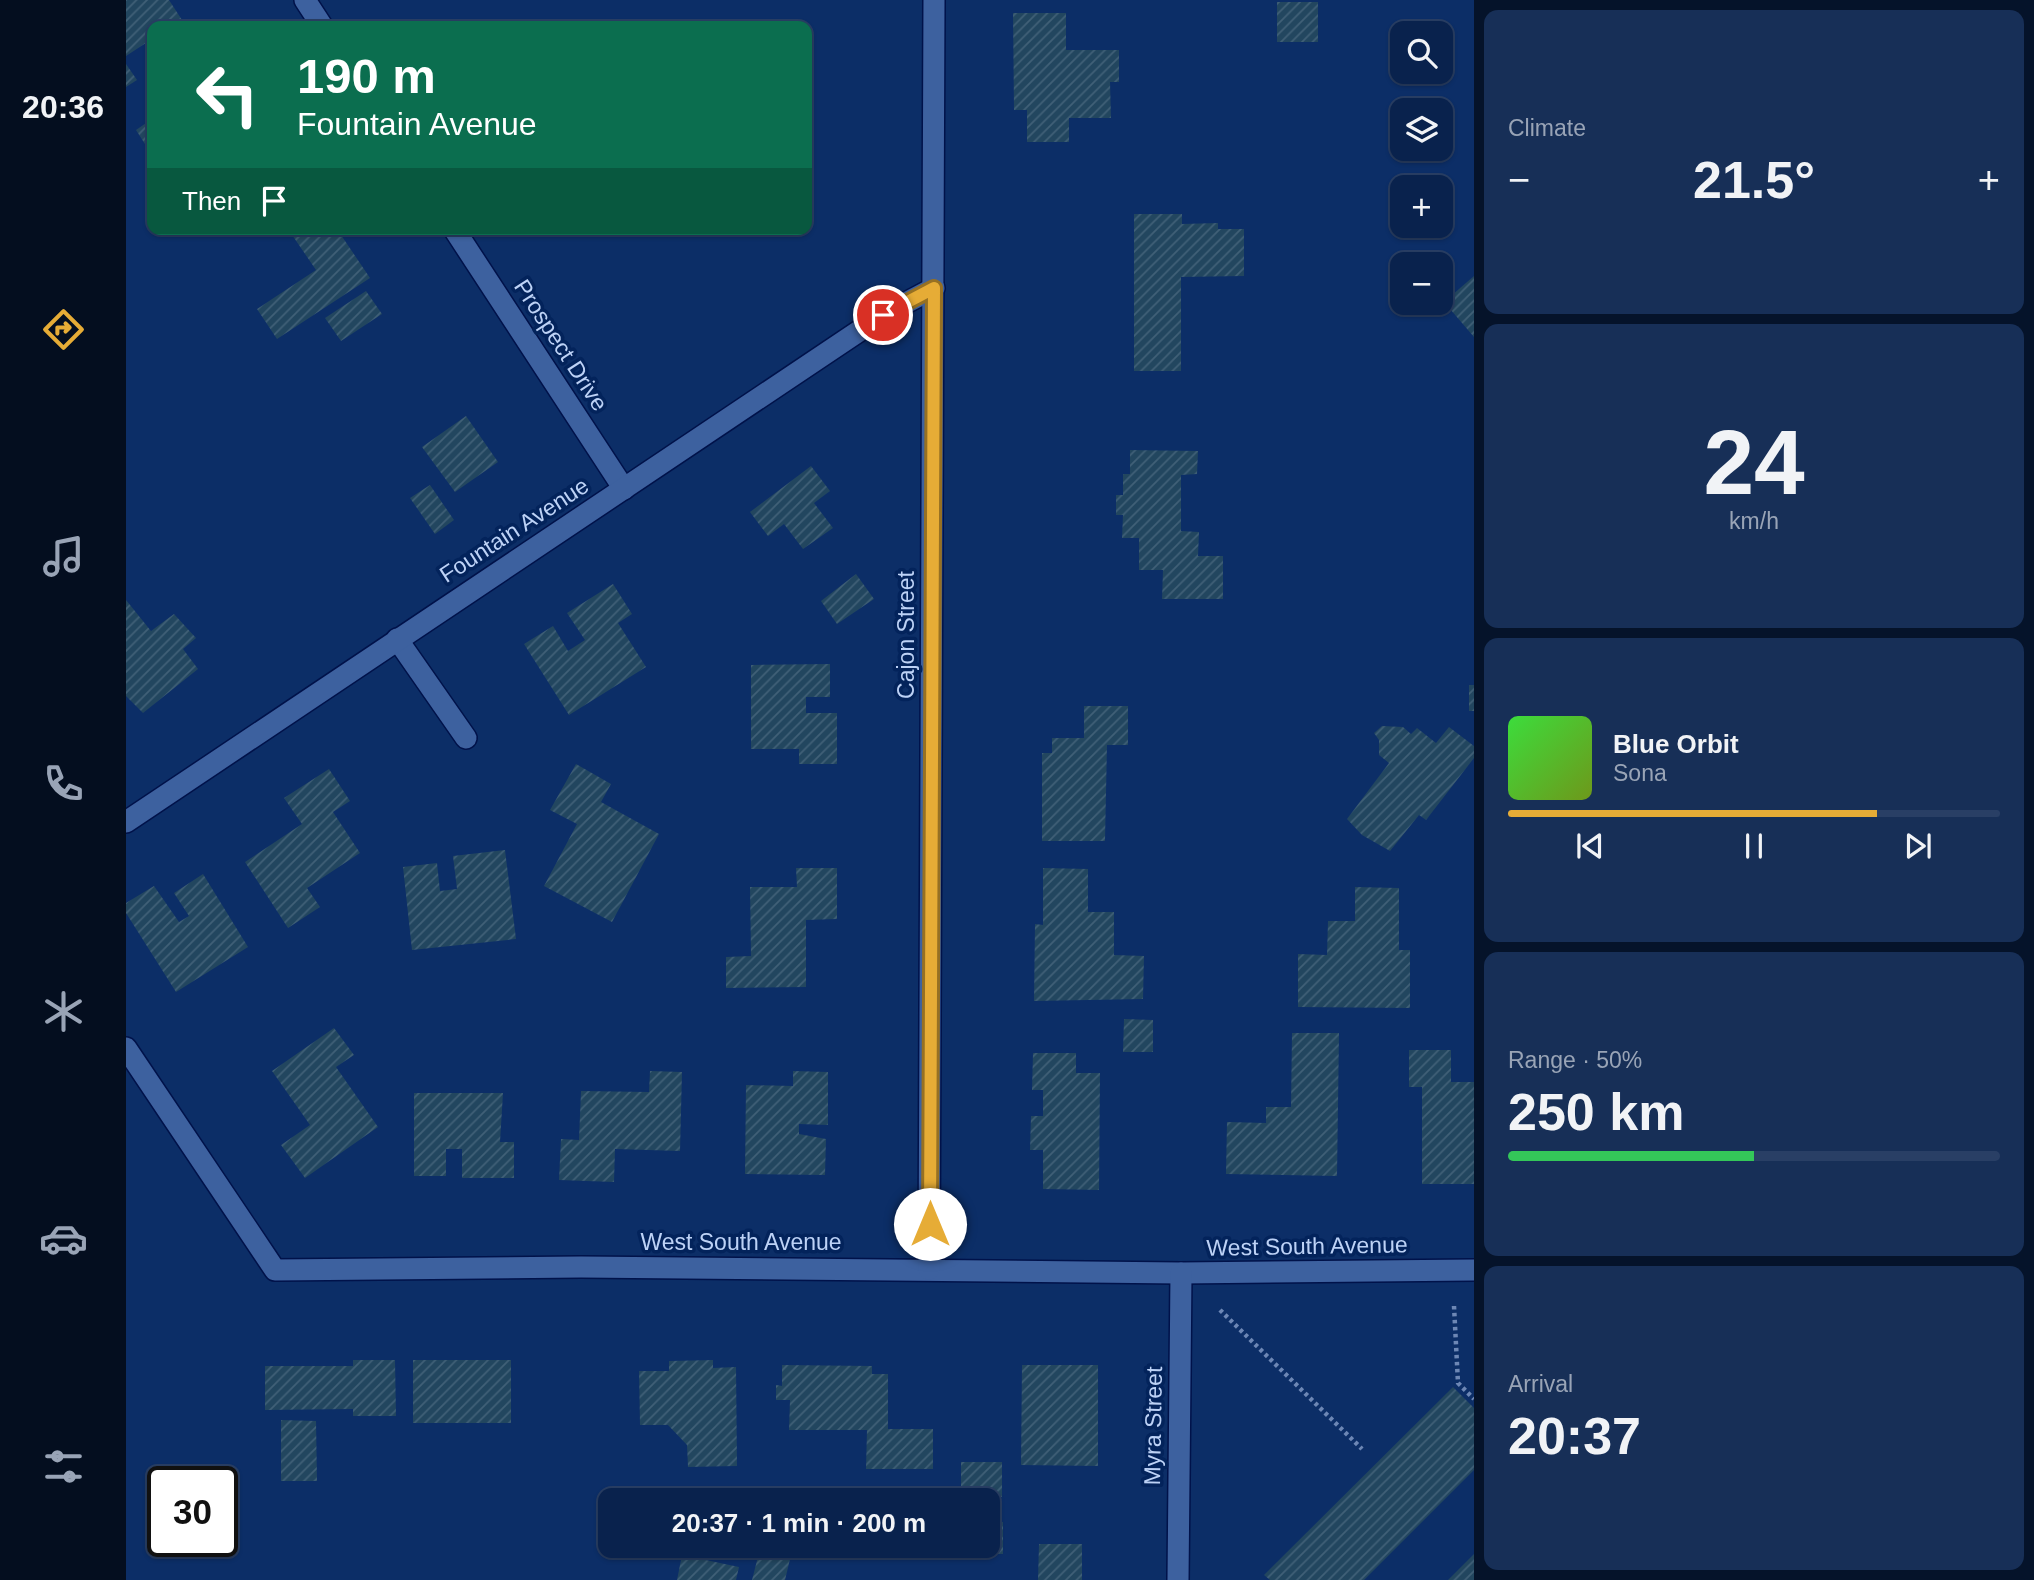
<!DOCTYPE html>
<meta charset="utf-8">
<style>
body{margin:0;font-family:Arial,sans-serif;background:#172f57;color:#f1f3f6;height:100vh;display:flex;flex-direction:column;font-size:26px;white-space:nowrap}
*{box-sizing:border-box;margin:0}
p{font-size:23px;color:#99a4b6}
.icon{flex:none;width:38px;height:38px;fill:none;stroke:currentColor;stroke-width:2;stroke-linecap:round;stroke-linejoin:round}
.map{position:relative;flex:1;overflow:hidden}
.sheet{display:flex;flex-direction:column;gap:10px;padding:10px;background:#05132a;width:560px}
.sheet>*{flex:none}
.top-card{position:absolute;left:21px;top:21px;width:665px;height:214px;border-radius:14px;box-shadow:0 2px 5px #0004,0 0 0 2px #293f65;background:#0b6e4f;color:#fff;overflow:hidden}
.controls{position:absolute;left:1264px;top:21px;display:grid;gap:14px}
.controls a{display:grid;place-items:center;width:63px;height:63px;border-radius:14px;background:#09224d;box-shadow:0 2px 5px #0004,0 0 0 2px #293f65;font-size:35px}
.speed{position:absolute;left:21px;top:1466px;display:flex;gap:14px;font-size:35px;font-weight:700;text-align:center}
.speed>*{display:grid;place-content:center;width:91px;height:91px;border-radius:50%;background:#09224d;box-shadow:0 2px 5px #0004,0 0 0 2px #293f65;line-height:1}
.speed .limit{border:4px solid #111;border-radius:10px;background:#fff;color:#111}
.pin{position:absolute;display:grid;place-items:center;width:60px;height:60px;color:#fff;margin:-30px;border:4px solid #fff;border-radius:50%;box-shadow:0 2px 7px #0007}
.me{position:absolute;width:77px;margin:-38px;rotate:0deg;stroke-linejoin:round;filter:drop-shadow(0 0 5px #0008)}
.turn{display:flex;align-items:center;gap:24px;height:147px;padding:0 35px;font-size:32px}
.turn .icon{width:91px;height:91px;stroke-width:2.5}
.turn b{display:block;font-size:49px;line-height:60px}
.then{display:flex;align-items:center;height:66px;padding:0 35px;background:#0003;gap:14px;font-size:26px}
.big{font-size:52px;font-weight:700;line-height:1.1}
.sheet .card{flex:1;display:flex;flex-direction:column;justify-content:center;gap:10px;min-width:0;padding:0 24px;border-radius:14px;background:#172f57}
.sheet .dial{align-items:center;gap:0}
.dial b{font-size:91px;line-height:1}
.song{display:flex;align-items:center;gap:21px}
.cover{width:84px;height:84px;border-radius:10px;background:linear-gradient(135deg,hsl(120 70% 55%),hsl(80 70% 35%))}
.played{height:7px;border-radius:4px;background:linear-gradient(90deg,#e6ac36 75%,#293f65 75%)}
.keys{display:flex;justify-content:space-around;direction:ltr}
.heat{display:flex;justify-content:space-between;align-items:center;font-size:38px;direction:ltr}
.charge{height:10px;border-radius:5px;background:linear-gradient(90deg,#34c759 50%,#293f65 0)}
.trip{position:absolute;left:472px;top:1488px;width:402px;height:70px;border-radius:14px;background:#09224d;box-shadow:0 2px 5px #0004,0 0 0 2px #293f65;font-weight:700;line-height:70px;text-align:center}
main{display:flex;flex:1;min-height:0}
.tabs{display:flex;flex-direction:column;width:126px;justify-content:space-around;align-items:center;background:#040e1f;color:#99a4b6}
.tabs .icon{width:49px;height:49px}
.tabs .active{color:#e6ac36}
.tabs b{font-size:32px;color:#f1f3f6}
.map>svg:first-child{display:block}
.building{fill:url(#building-hatch)}
.lines{fill:none;stroke-linecap:round;stroke-linejoin:round}
.street-casing{stroke:#00124a;stroke-width:24}
.path{stroke:#6d87b5;stroke-width:4.5;stroke-dasharray:3.5 3.5;stroke-linecap:butt}
.street{stroke:#3d619f;stroke-width:21}
.route-casing{stroke:#967023;stroke-width:18}
.route{stroke:#e6ac36;stroke-width:12}
.labels{text-anchor:middle;dominant-baseline:central;stroke-width:7;stroke-linejoin:round;paint-order:stroke}
.street-label{font-size:23px;fill:#bdd2f6;stroke:#03235b}
</style>
<main>
<nav class="tabs">
<b>20:36</b>
<svg class="icon active" aria-label="directions" viewBox="0 0 24 24"><path d="M12 3l9 9-9 9-9-9zM9 14v-3h6M13 9l2 2-2 2"/></svg>
<svg class="icon" aria-label="music" viewBox="0 0 24 24"><path d="M9 18V5l10-2v13"/><circle cx="6" cy="18" r="3"/><circle cx="16" cy="16" r="3"/></svg>
<svg class="icon" aria-label="phone" viewBox="0 0 24 24"><path d="M5 4h4l2 5-3 2q2 4 5 5l2-3 5 2v4C11 20 4 13 5 4z"/></svg>
<svg class="icon" aria-label="climate" viewBox="0 0 24 24"><path d="M12 3v18M4 7l16 10M4 17L20 7"/></svg>
<svg class="icon" aria-label="car" viewBox="0 0 24 24"><path d="M5 17H2v-5l4-1 3-4h7l3 4 3 1v5h-3M9 17h6M6 11h13"/><circle cx="7" cy="17" r="2"/><circle cx="17" cy="17" r="2"/></svg>
<svg class="icon" aria-label="filters" viewBox="0 0 24 24"><path d="M4 7h16M4 17h16"/><circle cx="9" cy="7" r="2"/><circle cx="15" cy="17" r="2"/></svg>
</nav>
<div class="map">
<svg width="1348" height="1580" viewBox="0 0 1348 1580">
<defs>
<pattern id="building-hatch" width="6" height="6" patternUnits="userSpaceOnUse" patternTransform="scale(1.75)"><rect width="6" height="6" fill="#22465f"/><path d="M-1 1l2-2M0 6l6-6M5 7l2-2" fill="none" stroke="#406077"/></pattern>
</defs>
<rect width="100%" height="100%" fill="#0c2e67"/>
<g class="building">
<polygon points="0,0 43,0 56,20 46,26 26,26 26,39 0,56"/>
<rect x="1151" y="2" width="41" height="40"/>
<polygon points="887,13 940,13 940,50 993,50 993,82 984,82 985,118 943,118 943,142 901,142 901,110 888,110"/>
<polygon points="0,64 11,80 0,87"/>
<polygon points="26,119 26,155 10,130"/>
<polygon points="1008,214 1056,214 1056,224 1092,223 1092,229 1118,229 1118,276 1055,277 1055,371 1008,371"/>
<polygon points="162,229 211,229 244,278 151,339 131,309 190,270"/>
<polygon points="1348,276 1348,337 1318,302"/>
<polygon points="240,291 256,314 215,341 199,318"/>
<polygon points="340,416 372,462 329,492 296,447"/>
<polygon points="1004,450 1072,451 1071,474 1055,475 1055,531 1073,532 1072,556 1097,556 1097,599 1036,599 1037,570 1013,570 1013,538 996,538 997,515 990,515 990,495 997,495 997,474 1004,474"/>
<polygon points="685,466 704,491 688,503 707,528 677,549 658,524 642,536 624,512"/>
<polygon points="304,485 328,520 309,534 284,498"/>
<polygon points="730,574 748,599 711,624 695,601"/>
<polygon points="487,584 506,614 492,623 520,667 443,715 398,644 427,626 442,651 459,640 441,613"/>
<polygon points="0,600 25,631 48,614 70,638 57,649 72,669 17,713 0,696"/>
<polygon points="704,664 704,697 680,697 680,713 711,713 711,764 673,764 673,749 625,749 625,665"/>
<rect x="1343" y="685" width="5" height="26"/>
<polygon points="958,706 1002,706 1002,745 981,745 979,841 916,841 916,753 926,753 926,738 958,738"/>
<polygon points="1256,726 1277,727 1285,734 1291,728 1310,743 1323,727 1348,746 1348,758 1300,820 1293,815 1264,851 1236,835 1221,819 1263,763 1253,755 1253,740 1248,733"/>
<polygon points="450,764 485,784 475,802 533,834 486,922 418,886 451,824 424,810"/>
<polygon points="203,769 224,801 207,812 234,853 181,888 194,907 162,928 119,862 176,824 158,798"/>
<polygon points="379,850 390,939 286,950 277,867 311,863 314,891 331,889 327,856"/>
<polygon points="670,868 711,868 711,919 680,920 680,987 600,988 600,957 625,956 624,887 671,887"/>
<polygon points="917,868 962,869 962,912 988,912 988,955 1018,956 1017,999 908,1001 909,924 917,925"/>
<polygon points="77,874 122,947 50,992 0,913 0,903 28,886 53,922 63,916 48,893"/>
<polygon points="1229,887 1273,888 1273,950 1284,950 1284,1008 1172,1007 1172,954 1201,955 1202,921 1229,921"/>
<polygon points="998,1019 1027,1020 1027,1052 997,1052"/>
<polygon points="208,1028 228,1055 210,1067 252,1127 179,1178 155,1145 184,1125 146,1071"/>
<polygon points="1166,1033 1213,1033 1211,1176 1100,1174 1101,1122 1140,1123 1140,1107 1165,1107"/>
<polygon points="1283,1050 1325,1050 1325,1082 1348,1082 1348,1184 1296,1184 1296,1087 1283,1087"/>
<polygon points="907,1053 950,1053 950,1073 974,1073 973,1190 917,1189 917,1150 904,1150 905,1116 917,1116 917,1090 906,1090"/>
<polygon points="524,1071 556,1072 554,1151 489,1149 488,1182 433,1180 435,1139 453,1140 455,1091 523,1092"/>
<polygon points="667,1071 702,1072 702,1125 673,1124 673,1134 700,1139 699,1175 619,1174 620,1085 667,1086"/>
<polygon points="288,1093 377,1093 374,1142 388,1142 388,1178 336,1178 336,1149 320,1149 320,1176 288,1176"/>
<polygon points="227,1360 269,1360 270,1416 227,1416 227,1409 139,1410 139,1366 227,1366"/>
<rect x="287" y="1360" width="98" height="63"/>
<polygon points="587,1360 587,1368 610,1367 611,1466 562,1467 561,1445 542,1425 514,1425 513,1371 543,1371 543,1361"/>
<polygon points="656,1365 746,1366 746,1374 762,1374 762,1429 807,1429 807,1469 740,1469 741,1430 663,1430 664,1400 650,1400 650,1385 656,1386"/>
<polygon points="896,1365 972,1365 972,1466 895,1465"/>
<polygon points="1327,1387 1348,1408 1348,1470 1238,1580 1144,1580 1138,1575"/>
<polygon points="155,1420 190,1421 191,1481 155,1481"/>
<rect x="835" y="1462" width="41" height="35"/>
<polygon points="863,1522 877,1522 877,1554 843,1554 843,1545 863,1545"/>
<polygon points="913,1544 956,1544 956,1580 912,1580"/>
<polygon points="635,1545 665,1555 659,1580 626,1580"/>
<polygon points="1348,1554 1348,1580 1322,1580"/>
<polygon points="556,1555 613,1567 610,1580 551,1580"/>
</g>
<g class="lines">
<g class="street-casing">
<g id="street">
<polyline points="179,0 196,26"/>
<polyline points="328,229 498,489"/>
<polyline points="271,639 340,738"/>
<polyline points="0,822 757,315 808,288"/>
<polyline points="0,1048 149,1270 455,1267 1055,1273 1348,1270"/>
<polyline points="803,1269 808,0"/>
<polyline points="1052,1580 1055,1273"/>
</g>
</g>
<g class="path">
<polyline points="1328,1306 1332,1383 1348,1399"/>
<polyline points="1094,1310 1236,1449"/>
</g>
<use href="#street" class="street"/>
</g>
<g class="lines">
<g class="route-casing">
<polyline id="route" points="757,315 808,288 804,1224"/>
</g>
<use href="#route" class="route"/>
</g>
<g class="labels">
<g class="street-label">
<text transform="translate(435 345) rotate(57)">Prospect Drive</text>
<text transform="translate(388 530) rotate(-33)">Fountain Avenue</text>
<text transform="translate(780 635) rotate(-90)">Cajon Street</text>
<text x="615" y="1242">West South Avenue</text>
<text transform="translate(1181 1246) rotate(-1)">West South Avenue</text>
<text transform="translate(1027 1426) rotate(-89)">Myra Street</text>
</g>
</g>
</svg>
<div class="controls">
<a><svg class="icon" aria-label="search" viewBox="0 0 24 24"><circle cx="10" cy="10" r="6"/><path d="M15 15l6 6"/></svg></a>
<a><svg class="icon" aria-label="layers" viewBox="0 0 24 24"><path d="M12 4l9 5-9 5-9-5zM3 14l9 5 9-5"/></svg></a>
<a>+</a>
<a>−</a>
</div>
<div class="speed"><div class="limit">30</div></div>
<div class="pin" style="left:757px;top:315px;background:#d93025"><svg class="icon" aria-label="arrive" viewBox="0 0 24 24"><path d="M6 21V4h12l-3 4 3 4H6"/></svg></div>
<svg class="me" style="left:804px;top:1224px" viewBox="-20 -20 40 40"><circle r="19" fill="#fff"/><path d="M0-13L10 11 0 6-10 11z" fill="#e6ac36"/></svg>
<div class="trip">20:37 · 1 min · 200 m</div>
<div class="top-card">
<div class="turn"><svg class="icon" aria-label="left" viewBox="0 0 24 24"><path d="M17 20v-9H6M10 6l-5 5 5 5"/></svg><div><b>190 m</b>Fountain Avenue</div></div>
<div class="then">Then<svg class="icon" aria-label="arrive" viewBox="0 0 24 24"><path d="M6 21V4h12l-3 4 3 4H6"/></svg></div>
</div>
</div>
<section class="sheet">
<div class="card"><p>Climate</p>
<div class="heat"><a>−</a><b class="big">21.5°</b><a>+</a></div>
</div>
<div class="card dial"><b>24</b><p>km/h</p></div>
<div class="card">
<div class="song"><i class="cover"></i><div><b>Blue Orbit</b><p>Sona</p></div></div>
<div class="played"></div>
<div class="keys"><svg class="icon" aria-label="previous" viewBox="0 0 24 24"><path d="M18 5L8 12l10 7zM5 5v14"/></svg><svg class="icon" aria-label="pause" viewBox="0 0 24 24"><path d="M8 5v14M16 5v14"/></svg><svg class="icon" aria-label="next" viewBox="0 0 24 24"><path d="M6 5l10 7-10 7zM19 5v14"/></svg></div>
</div>
<div class="card"><p>Range · 50%</p><b class="big">250 km</b><div class="charge"></div></div>
<div class="card"><p>Arrival</p><b class="big">20:37</b></div>
</section>
</main>
